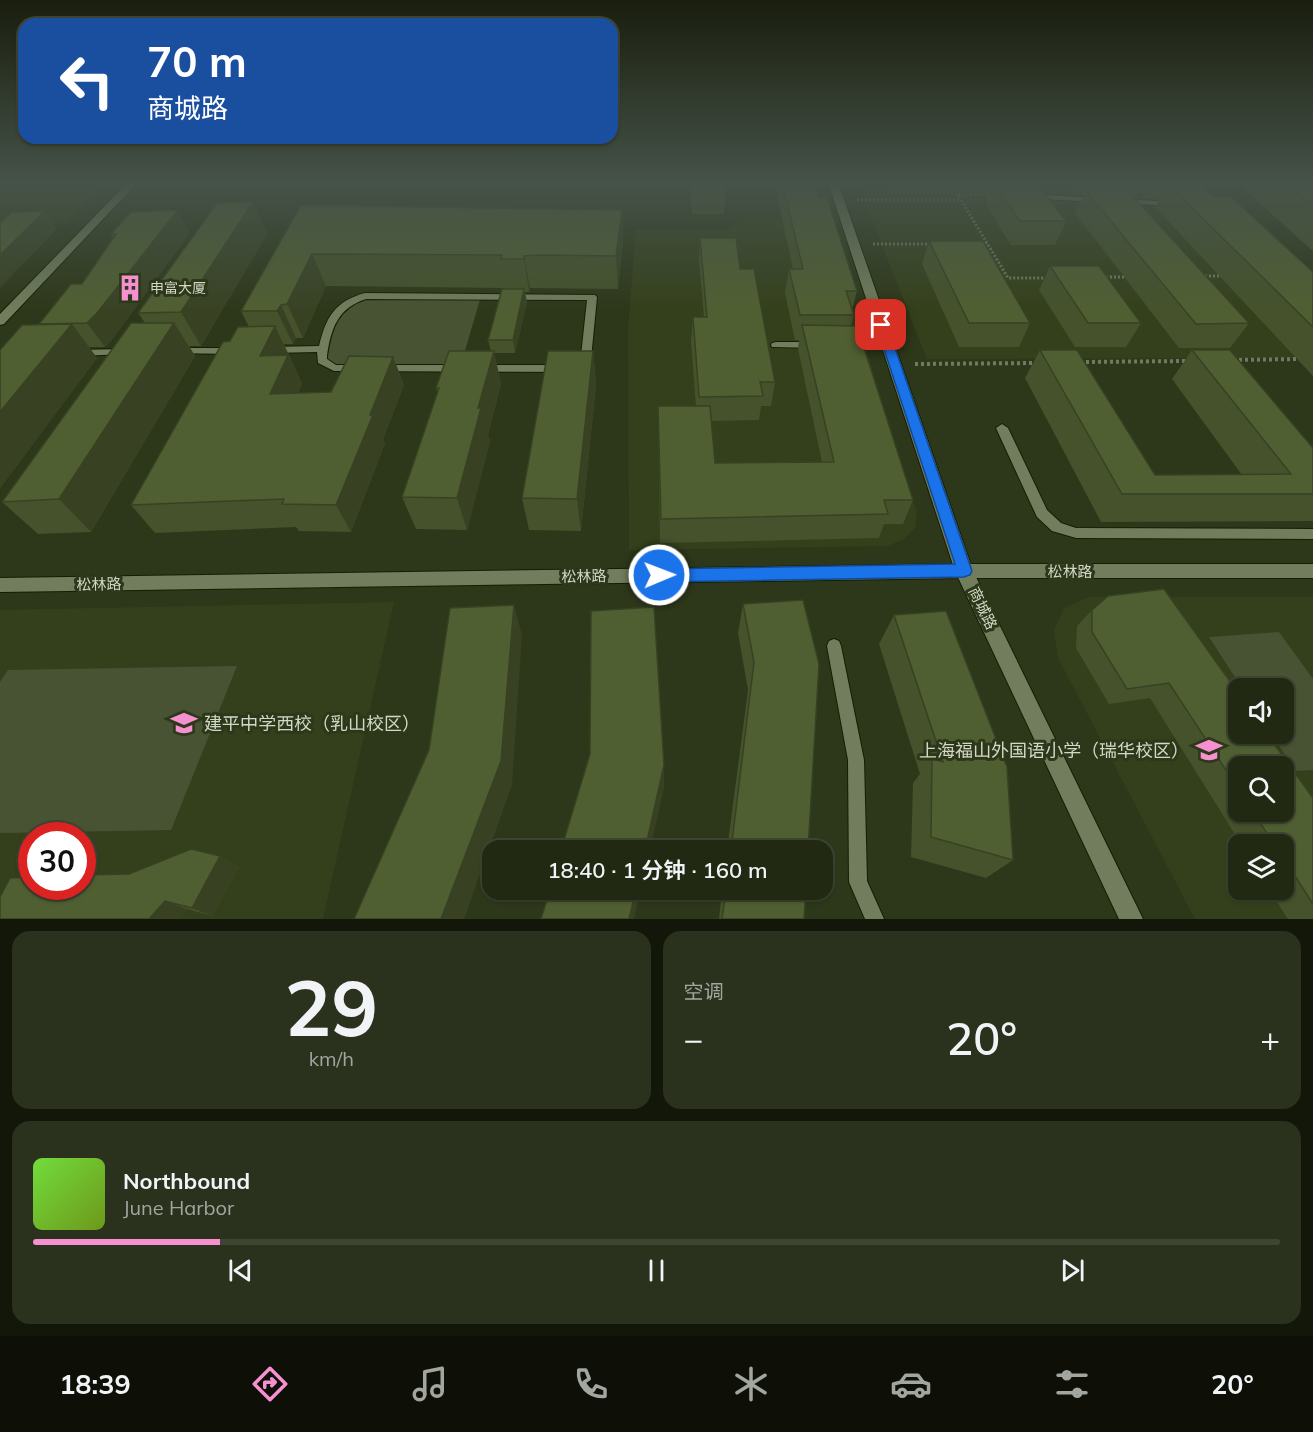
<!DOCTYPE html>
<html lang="zh">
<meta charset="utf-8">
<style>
body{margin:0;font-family:Mulish,"Noto Sans SC",sans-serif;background:#2a311c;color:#f1f3f6;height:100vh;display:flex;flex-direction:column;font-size:22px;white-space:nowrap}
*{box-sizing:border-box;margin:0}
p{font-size:20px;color:#a2a6a0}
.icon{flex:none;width:33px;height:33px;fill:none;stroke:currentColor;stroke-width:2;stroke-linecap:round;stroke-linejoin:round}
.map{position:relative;height:919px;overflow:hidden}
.details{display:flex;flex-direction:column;gap:12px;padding:12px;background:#13170a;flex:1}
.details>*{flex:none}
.top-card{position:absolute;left:18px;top:18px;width:600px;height:126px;border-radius:18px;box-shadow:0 2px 4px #0004,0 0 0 2px #3f4533;background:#1a4fa0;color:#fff;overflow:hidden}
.tools{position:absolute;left:1228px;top:678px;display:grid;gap:12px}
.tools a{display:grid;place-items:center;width:66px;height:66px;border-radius:12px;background:#222913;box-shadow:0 2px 4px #0004,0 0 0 2px #3f4533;font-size:30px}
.speed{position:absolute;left:18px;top:822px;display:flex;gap:12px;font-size:30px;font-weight:700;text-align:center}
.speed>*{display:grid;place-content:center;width:78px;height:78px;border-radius:50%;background:#222913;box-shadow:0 2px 4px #0004,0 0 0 2px #3f4533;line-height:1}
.speed .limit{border:9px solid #d22;background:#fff;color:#111}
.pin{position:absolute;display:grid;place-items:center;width:51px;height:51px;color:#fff;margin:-26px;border-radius:12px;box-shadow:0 3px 9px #0006}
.me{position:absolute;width:66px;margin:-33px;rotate:89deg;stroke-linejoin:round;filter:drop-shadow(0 0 4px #0008)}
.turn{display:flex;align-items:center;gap:21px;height:126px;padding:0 30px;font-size:27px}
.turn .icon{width:78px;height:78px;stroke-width:2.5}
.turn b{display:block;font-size:42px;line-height:51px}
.big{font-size:45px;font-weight:600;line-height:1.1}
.details .card{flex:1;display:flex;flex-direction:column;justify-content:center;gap:9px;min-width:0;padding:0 21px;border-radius:18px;background:#2a311c}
.details .dial{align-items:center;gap:0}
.dial b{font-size:78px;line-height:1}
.song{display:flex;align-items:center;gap:18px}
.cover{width:72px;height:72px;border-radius:9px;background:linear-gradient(135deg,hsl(100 70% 55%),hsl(80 70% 35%))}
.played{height:6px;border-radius:3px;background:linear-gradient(90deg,#f690d0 15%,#3f4533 15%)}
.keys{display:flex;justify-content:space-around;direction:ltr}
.heat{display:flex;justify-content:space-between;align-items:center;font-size:33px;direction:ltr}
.details .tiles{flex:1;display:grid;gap:12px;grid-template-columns:1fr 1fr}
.card:last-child{grid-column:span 2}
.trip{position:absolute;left:482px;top:840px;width:351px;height:60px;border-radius:18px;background:#222913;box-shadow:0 2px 4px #0004,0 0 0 2px #3f4533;font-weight:600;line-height:60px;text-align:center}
.tabs{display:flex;height:96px;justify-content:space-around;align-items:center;background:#0e1008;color:#a2a6a0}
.tabs .icon{width:42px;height:42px}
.tabs .current{color:#f690d0}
.tabs b{font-size:27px;color:#f1f3f6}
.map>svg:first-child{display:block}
.built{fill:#34401b;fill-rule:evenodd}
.green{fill:#485334}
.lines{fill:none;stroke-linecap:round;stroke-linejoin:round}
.lane-casing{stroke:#161e02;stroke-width:2}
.street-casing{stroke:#161e02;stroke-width:2}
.secondary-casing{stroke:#161e02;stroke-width:2}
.path-far1{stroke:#717a61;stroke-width:3;stroke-dasharray:2 2;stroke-linecap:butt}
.path{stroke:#717a61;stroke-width:4;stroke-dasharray:3 3;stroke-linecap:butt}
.lane{fill:#717d5c;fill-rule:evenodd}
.street{fill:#717d5c;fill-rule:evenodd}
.secondary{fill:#717d5c;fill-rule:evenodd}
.wall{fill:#45522b;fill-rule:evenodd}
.shaded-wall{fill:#384223}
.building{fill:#505f32;stroke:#384223;stroke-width:1.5}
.route{fill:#1a73e8;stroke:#114b97;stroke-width:1.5}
.labels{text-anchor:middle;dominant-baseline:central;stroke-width:6;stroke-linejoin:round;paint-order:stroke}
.far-poi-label{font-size:14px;fill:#d1d8c6;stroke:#2d3719;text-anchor:start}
.street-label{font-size:15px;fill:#d1d8c6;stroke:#2d3719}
.near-poi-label{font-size:18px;fill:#d1d8c6;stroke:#2d3719;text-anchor:start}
</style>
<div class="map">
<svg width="1313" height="919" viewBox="0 0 1313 919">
<rect width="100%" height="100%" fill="#2d3719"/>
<g class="built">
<polygon points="0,182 105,182 67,223 17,224 0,240"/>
<polygon points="857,182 1114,182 1127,196 1225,201 1313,358 927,359"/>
<polygon points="754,218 825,218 917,513 915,528 904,539 888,546 629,550 628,329 636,230 723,230"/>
<path d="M1089 597H1313V919H1195L1058 658 1054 630 1064 608ZM1239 688H1284V734H1239ZM1239 766H1284V812H1239ZM1239 844H1284V890H1239Z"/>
<path d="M394 602 323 919H0V610ZM32 836H82V886H32Z"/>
</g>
<g class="green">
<polygon points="365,296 481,296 460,368 334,368 322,361 339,310"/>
<polygon points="1279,632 1313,679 1313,770 1296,771 1271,734 1284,734 1284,688 1242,688 1209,637"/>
<polygon points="237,666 171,830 0,833 0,682 8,670"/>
</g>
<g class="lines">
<g class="lane-casing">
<g id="lane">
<polygon points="1030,182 1038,182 1047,195 1097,198 1101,200 1097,202 1042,199"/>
<polygon points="1121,199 1172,202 1176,204 1172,206 1124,203 1121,203"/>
<path d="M365 293 595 295 597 297 590 369 585 372 334 371 318 363 317 352 271 353 266 350 271 347 319 346C326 317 335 301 365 293ZM366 299 587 300 580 365H336L327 359V356C331 328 338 308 366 299Z"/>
<polygon points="776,342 815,342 820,345 815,348 772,347 771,345 772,343"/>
<polygon points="847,342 888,342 893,345 888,348 843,347 842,345 843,343"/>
<polygon points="175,348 233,348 238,351 233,354 171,353 170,351 171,349"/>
<polygon points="125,349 130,352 129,354 76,356 71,353 76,350"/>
<polygon points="1002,424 1008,428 1047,510 1061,523 1076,528 1313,529 1313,539 1076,538 1052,531 1037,517 996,428"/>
<polygon points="834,639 839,641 841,646 864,760 867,881 884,919 865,919 849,882 848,760 827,646 829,641"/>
</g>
</g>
<g class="street-casing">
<g id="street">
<polygon points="128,182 138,182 4,324 0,325 0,314"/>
<polygon points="964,564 1313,564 1313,578 964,578 0,592 0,578"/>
</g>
</g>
<g class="secondary-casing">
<polygon id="secondary" points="828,182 838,182 973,571 1143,919 1119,919 955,571"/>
</g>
<g class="path-far1">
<polyline points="857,200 961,200"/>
<polyline points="981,243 987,243 1008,278 1050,278"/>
<polyline points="987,243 958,195 991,194"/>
<polyline points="873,244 931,244"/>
<polyline points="1201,276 1224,276"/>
<polyline points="1102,277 1128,277"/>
</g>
<g class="path">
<polyline points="1233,360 1300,359"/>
<polyline points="1080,362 1189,361"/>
<polyline points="915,364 1036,363"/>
</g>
<use href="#lane" class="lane"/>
<use href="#street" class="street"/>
<use href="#secondary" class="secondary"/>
</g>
<g class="wall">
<polygon points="0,182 92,182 91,183 0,186"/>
<polygon points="690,182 726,182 724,214 692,214"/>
<polygon points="774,182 814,182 819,198 857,291 852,310 854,315 851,326 913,500 903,524 884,524 879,538 660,543 658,406 696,406 691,341 693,317 704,317 699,261 700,238 740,269 775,382 771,406 761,406 759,420 711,421 715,463 822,462 798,349 799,340 795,340 785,293 789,269 793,269"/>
<polygon points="883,182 1036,182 1066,221 1055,245 1011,245 985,203 988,194 888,194"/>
<polygon points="1067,182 1189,182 1188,185 1212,196 1313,272 1313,376 1155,207 1159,199 1146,198 1140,192 1134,197 1249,323 1230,348 1179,348 1075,213 1084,195 1077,194"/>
<polygon points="1236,182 1313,182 1313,251"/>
<polygon points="253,202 267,234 201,346 189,346 195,356 91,532 38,534 2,502 145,323 138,313"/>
<polygon points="301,205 622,210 623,241 618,289 530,288 529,292 525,292 527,302 515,353 494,353 501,384 488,435 490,441 467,530 416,529 402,497 438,393 436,388 491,351 488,340 506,288 326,286 303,338 296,338 293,344 284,344 302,384 298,393 331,392 393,357 404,385 383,439 385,443 351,532 299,531 296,527 155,533 131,505 230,341 249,327 241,311"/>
<polygon points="190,233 114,337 105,347 89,347 97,358 0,488 0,350 40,325 39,324 82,284 113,237 111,234"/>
<polygon points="929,241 1030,323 1019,347 959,347 922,264"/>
<polygon points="1050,266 1141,323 1126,347 1075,347 1039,290"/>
<polygon points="1040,350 1155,475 1242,475 1172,379 1192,350 1313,494 1313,521 1101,522 1025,378"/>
<polygon points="593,351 596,385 581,531 529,530 522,498"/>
<polygon points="743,604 808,850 727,850 748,690 738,633"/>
<path d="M1092 610 1313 798V919H1288L1269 890H1284V844H1241L1150 698 1109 704 1076 648 1077 626ZM1239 766 1284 812H1239Z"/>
<polygon points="894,615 1013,860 986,878 911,857 913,783 920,774 879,644"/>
<polygon points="220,856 239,867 212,916 187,909 179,919 0,919 129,874"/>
<polygon points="722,890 806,890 804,919 719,919"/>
</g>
<g class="shaded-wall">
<polygon points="1142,182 1146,182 1140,192 1134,197"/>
<polygon points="1137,183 1125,206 1128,191"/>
<polygon points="253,202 267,234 201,346 181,312"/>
<polygon points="178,210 190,233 114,337 105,347 87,323"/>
<polygon points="622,210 623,241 618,289 616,256"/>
<polygon points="45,211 57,229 0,288 0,255"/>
<polygon points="312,254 326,286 303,338 287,304"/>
<polygon points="524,256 530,288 529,292 524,259"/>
<polygon points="524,289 527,302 515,353 513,340"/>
<polygon points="281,305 296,338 293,344 277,311"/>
<polygon points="174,323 195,356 91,532 59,499"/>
<polygon points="72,324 97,358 0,488 0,412"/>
<polygon points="275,326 302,384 285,422 270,394 260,356"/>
<polygon points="494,351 501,384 488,435 490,441 467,530 457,498 478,408"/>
<polygon points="593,351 596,385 581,531 577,499"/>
<polygon points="393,357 404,385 383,439 385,443 351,532 336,505 370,415"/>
<polygon points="514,605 522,635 512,785 464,919 441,919"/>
<polygon points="664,765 664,788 650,850 645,850"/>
<polygon points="220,856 239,867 212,916 192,908"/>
<polygon points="636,890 641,890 634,919 629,919"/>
<polygon points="165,901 187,909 179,919 149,919"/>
</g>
<g class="building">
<rect x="693" y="182" width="33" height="1"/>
<polygon points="782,182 814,182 819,198 827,198 857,291 846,291 854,315 800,315 789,269 803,269"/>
<polygon points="994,182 1036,182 1066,221 1020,221"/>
<polygon points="1097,182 1137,183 1128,191 1249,323 1196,324 1086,191 1105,191"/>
<polygon points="1284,182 1313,182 1313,206"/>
<polygon points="1168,184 1202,185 1212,196 1230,196 1313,272 1313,327"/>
<polygon points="253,202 181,312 138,313 217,203"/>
<polygon points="301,205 622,210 616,256 539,255 524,256 524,259 501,259 502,255 312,254 287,304 281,305 277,311 241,311"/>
<polygon points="178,210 97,313 87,323 39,324 71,284 82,284 116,234 111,234 131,212"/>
<polygon points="45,211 0,255 0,223 12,212"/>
<polygon points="700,238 736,238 740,269 754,269 775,382 760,382 763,396 699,397 693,317 707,317"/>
<polygon points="929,241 983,241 1030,323 969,323"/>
<polygon points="1050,266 1099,266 1141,323 1088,323"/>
<polygon points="502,289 524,289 513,340 488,340"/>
<polygon points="131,323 174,323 59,499 2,502"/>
<polygon points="72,324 0,412 0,350 22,325"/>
<polygon points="802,325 857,326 913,500 884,500 888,514 661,519 658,406 710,406 715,463 834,462"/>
<polygon points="275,326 260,356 288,355 270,394 331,392 349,356 393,357 370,415 373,415 336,505 282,504 284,499 131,505 223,342 230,341 238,327"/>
<polygon points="1040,350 1077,350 1155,475 1291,474 1192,350 1230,350 1313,448 1313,494 1122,494"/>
<polygon points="449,351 494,351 478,408 481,408 457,498 402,497 439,388 436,388"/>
<polygon points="548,351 593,351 577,499 522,498"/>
<polygon points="1164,589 1239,694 1239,734 1267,734 1313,798 1313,904 1284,859 1284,844 1274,844 1253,812 1284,812 1284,766 1239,766 1239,790 1169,683 1127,689 1092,632 1092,610 1108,596"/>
<polygon points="803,600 819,664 808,850 731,850 754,662 743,604"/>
<polygon points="514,605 501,761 441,919 354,919 429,750 450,608"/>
<polygon points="654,607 664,765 645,850 561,850 590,754 591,611"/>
<polygon points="946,611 1007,767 1013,860 931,837 932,759 943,762 894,615"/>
<polygon points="191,849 220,856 192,908 165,901 149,919 0,919 0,897 10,878 32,877 32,886 82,886 82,875 129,874"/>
<polygon points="550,890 636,890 629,919 541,919"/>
<polygon points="726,890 806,890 804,919 722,919"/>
</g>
<linearGradient id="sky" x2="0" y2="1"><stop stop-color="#191e0e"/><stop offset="0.59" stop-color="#465349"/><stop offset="1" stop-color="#465349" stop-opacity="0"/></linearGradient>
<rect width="1313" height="311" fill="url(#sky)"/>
<polygon class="route" points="881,321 887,325 972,571 970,575 964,577 659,582 653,580 651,575 653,571 659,569 955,564 876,325"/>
<defs>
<g id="building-bare" transform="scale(2.07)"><path d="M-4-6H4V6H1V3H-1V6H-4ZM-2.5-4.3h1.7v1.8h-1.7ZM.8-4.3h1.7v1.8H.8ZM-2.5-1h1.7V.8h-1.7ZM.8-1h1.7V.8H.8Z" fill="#f690d0" stroke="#2d3719" stroke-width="2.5" paint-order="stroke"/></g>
<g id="school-bare" transform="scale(2.07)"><path d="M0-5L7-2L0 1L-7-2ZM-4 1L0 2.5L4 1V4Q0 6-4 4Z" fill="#f690d0" stroke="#2d3719" stroke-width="2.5" paint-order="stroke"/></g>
</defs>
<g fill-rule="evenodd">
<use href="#building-bare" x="130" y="288"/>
<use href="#school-bare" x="184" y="723"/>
<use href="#school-bare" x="1209" y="750"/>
</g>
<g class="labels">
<g class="far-poi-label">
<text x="150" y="288">申富大厦</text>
</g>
<g class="street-label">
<text x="1070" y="571">松林路</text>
<text transform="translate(584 576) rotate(-1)">松林路</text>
<text transform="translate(99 584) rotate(-1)">松林路</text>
<text transform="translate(983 608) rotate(64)">商城路</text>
</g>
<g class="near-poi-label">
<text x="204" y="723">建平中学西校（乳山校区）</text>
<text x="1189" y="750" text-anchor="end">上海福山外国语小学（瑞华校区）</text>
</g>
</g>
</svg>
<div class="tools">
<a><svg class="icon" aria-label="sound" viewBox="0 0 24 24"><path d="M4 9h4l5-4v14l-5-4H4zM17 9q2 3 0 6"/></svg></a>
<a><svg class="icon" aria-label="search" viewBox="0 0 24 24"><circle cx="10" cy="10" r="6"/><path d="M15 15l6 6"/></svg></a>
<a><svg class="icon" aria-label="layers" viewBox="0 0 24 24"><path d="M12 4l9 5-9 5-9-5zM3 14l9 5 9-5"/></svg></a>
</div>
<div class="speed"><div class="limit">30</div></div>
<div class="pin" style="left:881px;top:325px;background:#d93025"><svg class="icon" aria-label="arrive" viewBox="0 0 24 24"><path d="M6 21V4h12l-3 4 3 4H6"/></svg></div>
<svg class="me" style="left:659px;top:575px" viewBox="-20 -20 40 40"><circle r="17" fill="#1a73e8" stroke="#fff" stroke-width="3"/><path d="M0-11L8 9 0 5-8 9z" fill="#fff"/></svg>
<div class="trip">18:40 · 1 分钟 · 160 m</div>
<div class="top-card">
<div class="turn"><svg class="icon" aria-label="left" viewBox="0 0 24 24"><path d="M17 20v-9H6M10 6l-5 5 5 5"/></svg><div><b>70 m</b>商城路</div></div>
</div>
</div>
<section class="details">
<div class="tiles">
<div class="card dial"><b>29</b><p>km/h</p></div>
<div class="card"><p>空调</p>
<div class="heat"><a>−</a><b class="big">20°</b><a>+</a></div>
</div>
<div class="card">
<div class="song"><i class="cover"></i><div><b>Northbound</b><p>June Harbor</p></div></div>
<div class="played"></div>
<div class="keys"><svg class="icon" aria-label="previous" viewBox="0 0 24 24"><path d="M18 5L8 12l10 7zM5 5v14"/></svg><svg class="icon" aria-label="pause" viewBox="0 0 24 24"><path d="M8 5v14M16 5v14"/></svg><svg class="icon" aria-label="next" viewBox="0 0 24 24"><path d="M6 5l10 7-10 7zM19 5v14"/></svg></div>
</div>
</div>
</section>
<nav class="tabs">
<b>18:39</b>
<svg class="icon current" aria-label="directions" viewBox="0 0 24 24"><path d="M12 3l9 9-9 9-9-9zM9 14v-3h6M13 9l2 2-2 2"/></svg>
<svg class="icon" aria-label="music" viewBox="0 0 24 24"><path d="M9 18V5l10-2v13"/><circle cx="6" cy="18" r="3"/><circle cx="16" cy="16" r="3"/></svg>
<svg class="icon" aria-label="phone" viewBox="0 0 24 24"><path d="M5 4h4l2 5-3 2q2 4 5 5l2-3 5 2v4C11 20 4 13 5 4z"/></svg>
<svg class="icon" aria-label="climate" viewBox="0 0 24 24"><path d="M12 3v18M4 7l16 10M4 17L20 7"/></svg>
<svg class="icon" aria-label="car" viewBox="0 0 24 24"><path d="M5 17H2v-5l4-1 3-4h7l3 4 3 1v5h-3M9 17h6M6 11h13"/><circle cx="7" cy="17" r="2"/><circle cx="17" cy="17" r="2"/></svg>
<svg class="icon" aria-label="filters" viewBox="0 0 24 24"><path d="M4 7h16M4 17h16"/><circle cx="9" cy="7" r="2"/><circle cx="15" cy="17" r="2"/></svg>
<b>20°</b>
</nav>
